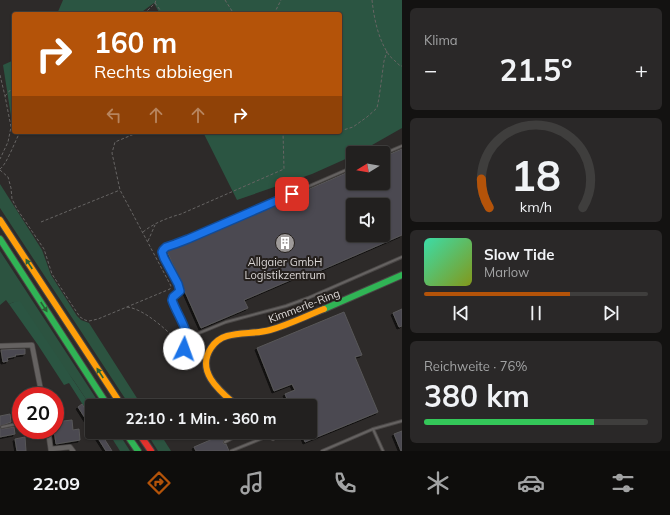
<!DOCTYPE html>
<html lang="de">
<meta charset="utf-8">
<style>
body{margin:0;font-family:Mulish,sans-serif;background:#2a2828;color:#f1f3f6;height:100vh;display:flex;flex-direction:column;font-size:15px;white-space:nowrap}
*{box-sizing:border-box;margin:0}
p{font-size:13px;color:#a2a3a4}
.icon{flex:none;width:22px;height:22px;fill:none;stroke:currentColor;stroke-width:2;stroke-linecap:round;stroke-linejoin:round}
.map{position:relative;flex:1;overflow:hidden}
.drawer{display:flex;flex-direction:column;gap:8px;padding:8px;background:#131211;width:268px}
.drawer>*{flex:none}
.hud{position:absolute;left:12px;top:12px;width:330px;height:122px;border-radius:4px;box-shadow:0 1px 3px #0004,0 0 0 1px #3f3e3d;background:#b45309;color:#fff;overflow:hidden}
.needle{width:26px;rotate:259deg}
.tools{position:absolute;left:346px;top:146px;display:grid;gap:8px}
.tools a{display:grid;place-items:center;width:44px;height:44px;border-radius:4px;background:#22201f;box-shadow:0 1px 3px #0004,0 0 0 1px #3f3e3d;font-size:20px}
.speed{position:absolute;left:12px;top:387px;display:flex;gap:8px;font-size:20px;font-weight:700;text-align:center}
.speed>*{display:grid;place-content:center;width:52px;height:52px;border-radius:50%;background:#22201f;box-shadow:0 1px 3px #0004,0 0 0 1px #3f3e3d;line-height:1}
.speed .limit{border:6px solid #d22;background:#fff;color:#111}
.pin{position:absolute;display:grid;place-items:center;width:34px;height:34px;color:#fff;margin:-17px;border-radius:8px;box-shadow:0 2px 6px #0006}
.me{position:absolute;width:44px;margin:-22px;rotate:3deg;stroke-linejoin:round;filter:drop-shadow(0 0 3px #0008)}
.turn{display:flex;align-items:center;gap:14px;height:84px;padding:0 16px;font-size:18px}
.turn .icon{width:52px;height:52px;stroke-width:2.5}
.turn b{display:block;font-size:28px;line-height:34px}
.lanes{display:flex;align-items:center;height:38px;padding:0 16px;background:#0003;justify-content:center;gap:20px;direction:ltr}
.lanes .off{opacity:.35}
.big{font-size:30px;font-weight:700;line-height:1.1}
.drawer .widget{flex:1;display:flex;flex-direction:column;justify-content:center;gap:6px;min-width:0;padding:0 14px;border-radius:6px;background:#2a2828}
.drawer .dial{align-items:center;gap:0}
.dial svg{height:104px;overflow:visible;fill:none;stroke:#3f3e3d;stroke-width:7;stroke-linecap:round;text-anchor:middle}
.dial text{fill:#f1f3f6;stroke:none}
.song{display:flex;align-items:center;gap:12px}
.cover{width:48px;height:48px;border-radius:6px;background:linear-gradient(135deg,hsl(160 70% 55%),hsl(70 70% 35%))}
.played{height:4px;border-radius:2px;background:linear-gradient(90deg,#b45309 65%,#3f3e3d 65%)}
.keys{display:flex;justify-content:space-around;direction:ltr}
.heat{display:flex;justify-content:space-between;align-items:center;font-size:22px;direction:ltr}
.charge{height:6px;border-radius:3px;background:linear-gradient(90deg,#34c759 76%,#3f3e3d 0)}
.trip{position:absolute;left:85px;top:399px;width:232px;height:40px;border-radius:4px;background:#22201f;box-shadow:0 1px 3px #0004,0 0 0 1px #3f3e3d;font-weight:700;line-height:40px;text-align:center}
.tabs{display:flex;height:64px;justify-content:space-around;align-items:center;background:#0e0d0c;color:#a2a3a4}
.tabs .icon{width:28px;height:28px}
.tabs .active{color:#b45309}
.tabs b{font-size:18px;color:#f1f3f6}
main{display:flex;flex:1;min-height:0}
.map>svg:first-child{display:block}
.green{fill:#2c5340}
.forest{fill:#2b5542}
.building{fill:#4b4951;stroke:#585758;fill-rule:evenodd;filter:url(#shadow)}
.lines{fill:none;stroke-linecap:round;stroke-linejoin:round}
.lane-casing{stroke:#494645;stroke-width:4}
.street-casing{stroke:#494645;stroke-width:6}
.fast-casing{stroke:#494645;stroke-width:8}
.slow-casing{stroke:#494645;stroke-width:8}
.jam-casing{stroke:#494645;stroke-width:8}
.path{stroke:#676564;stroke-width:1;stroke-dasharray:3 2;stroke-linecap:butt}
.lane{stroke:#656261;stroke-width:2}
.street{stroke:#656261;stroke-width:4.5}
.fast{stroke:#30b455;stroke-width:6}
.slow{stroke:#ff9f0a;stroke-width:6}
.jam{stroke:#e5322d;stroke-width:6}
.oneway{fill:#2a6336}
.route-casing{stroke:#114b97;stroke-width:10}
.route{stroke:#1a73e8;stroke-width:7}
.labels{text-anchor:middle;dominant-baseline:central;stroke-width:4;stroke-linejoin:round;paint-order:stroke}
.poi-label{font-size:11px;fill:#dbd7d6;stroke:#25201d}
.street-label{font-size:11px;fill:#dbd7d6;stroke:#25201d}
</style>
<main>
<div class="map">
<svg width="402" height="451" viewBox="0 0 402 451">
<defs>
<filter id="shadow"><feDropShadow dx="-2" dy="2" stdDeviation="0" flood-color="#0009"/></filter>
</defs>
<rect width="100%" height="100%" fill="#2d2a29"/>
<g class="green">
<polygon points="0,184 42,250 51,275 77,316 81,320 89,323 142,406 130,406 0,208"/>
<polygon points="0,251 101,406 92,406 92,408 74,381 14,302 9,304 6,300 0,305"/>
<polygon points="108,432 118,432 130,451 120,451"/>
<polygon points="146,432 159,432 171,451 158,451"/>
</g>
<g class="forest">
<polygon points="63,0 402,0 402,128 358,153 353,153 353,156 350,157 312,174 237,200 203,132 340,132 340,14 160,14 154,3 139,14 57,14"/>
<polygon points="14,60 14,125 11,116 3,65"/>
<polygon points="20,301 92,408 92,419 69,383 64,385 38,345 9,304 14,302"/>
</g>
<g class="building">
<path d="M402 149V235L303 278 302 275 244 300 248 308 201 328 167 251 353 170V183H383V157ZM353 205H383V235H353Z"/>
<polygon points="402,309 402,326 399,327 393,313"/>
<polygon points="344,312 362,355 355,357 378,412 305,442 301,432 310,432 310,406 290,406 285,394 295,390 292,384 274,391 257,348"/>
<polygon points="25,349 25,354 15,355 16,356 7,358 8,361 3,362 1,350"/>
<polygon points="82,404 92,419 92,429 78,407"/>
<polygon points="10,414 11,422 0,426 0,416"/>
<polygon points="72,420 73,430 79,429 80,440 56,444 54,430 55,430 55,422"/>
<polygon points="14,427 15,434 0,437 0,428 3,429"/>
<polygon points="402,431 402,451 401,451 394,434"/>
<polygon points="94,432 100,432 112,451 106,451"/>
<polygon points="222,435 224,440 223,443 224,444 226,444 229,451 196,451 194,447"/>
<polygon points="25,437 26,451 17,451 15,439"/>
</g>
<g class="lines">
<g class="lane-casing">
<g id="lane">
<polyline points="383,154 402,146"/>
<polyline points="187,338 226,322 286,306 308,298 402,257"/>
<path d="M205 358C199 358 192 359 187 354 180 346 188 343 187 336 186 325 176 311 172 301L173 297 180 291 178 284 164 258 162 253 163 250 166 247 175 244 188 239 353 167"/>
<polyline points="2,427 21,423"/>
<polyline points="373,429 383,451"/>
<polyline points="225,442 244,432"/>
<polyline points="231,451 268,436"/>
<polyline points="322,451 373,429 402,421"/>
</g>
</g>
<g class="street-casing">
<g id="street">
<polyline points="0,346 32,345 42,396"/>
<polyline points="48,430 51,451"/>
<polyline points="265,432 273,438"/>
<polyline points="51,449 70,447 73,451"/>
</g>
</g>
<g class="fast-casing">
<g id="fast">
<polyline points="0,239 108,406"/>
<polyline points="324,309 402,275"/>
<polyline points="125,432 138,451"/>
</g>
</g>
<g class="slow-casing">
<g id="slow">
<polyline points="0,220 122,406"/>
<path d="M237 406C221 392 195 372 211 348 215 342 220 338 227 336 241 332 256 334 270 330 288 325 306 316 324 309"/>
</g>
</g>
<g class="jam-casing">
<polyline id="jam" points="138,432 151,451"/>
</g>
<g class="path">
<polyline points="225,0 234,14"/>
<path d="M372 0C374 18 378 39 389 55 392 59 397 62 400 66H402"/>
<polyline points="155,3 163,14"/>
<polyline points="144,14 155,3 156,0"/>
<polyline points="274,14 281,0"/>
<polyline points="0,75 5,96 11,127 8,142 0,159"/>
<polyline points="5,96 14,86"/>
<polyline points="340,131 353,127 367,117 377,108 379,98 384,61 387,51"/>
<path d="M0 169C7 164 15 141 20 132"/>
<polyline points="0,170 8,177 11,188 12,199 17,209 44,249 52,274 70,302 80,317 85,320 89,321 98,319 170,289 171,286 120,190 112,153 115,142 139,132"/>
<polyline points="41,222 120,190"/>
<path d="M143 232C154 223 167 218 181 214L284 169 283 132"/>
<polyline points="148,241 155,225"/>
<path d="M127 307C144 309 164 328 177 340"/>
</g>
<use href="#lane" class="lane"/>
<use href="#street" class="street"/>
<use href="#fast" class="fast"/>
<use href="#slow" class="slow"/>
<use href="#jam" class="jam"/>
</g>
<defs><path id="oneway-solid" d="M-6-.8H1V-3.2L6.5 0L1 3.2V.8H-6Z"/></defs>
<g class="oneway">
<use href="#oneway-solid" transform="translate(29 264) rotate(-123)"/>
<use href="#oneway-solid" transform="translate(44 307) rotate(57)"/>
<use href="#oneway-solid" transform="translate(100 373) rotate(-123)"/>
</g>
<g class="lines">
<g class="route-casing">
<path id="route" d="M184 349C184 345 187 341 187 337 187 328 175 310 172 300L173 297 180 291 178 284 164 258 162 252 163 250 166 247 175 244 188 239 292 194"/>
</g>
<use href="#route" class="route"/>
</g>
<defs>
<g id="building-disc" transform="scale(1)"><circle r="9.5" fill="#9e9a99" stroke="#25201d"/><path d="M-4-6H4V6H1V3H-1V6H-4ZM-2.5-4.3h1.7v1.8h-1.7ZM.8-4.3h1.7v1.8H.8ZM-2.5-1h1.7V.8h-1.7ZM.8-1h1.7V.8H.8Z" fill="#fff"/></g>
</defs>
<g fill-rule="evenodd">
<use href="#building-disc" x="285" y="243"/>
</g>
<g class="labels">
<g class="poi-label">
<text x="285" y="262">Allgaier GmbH<tspan x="285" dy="13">Logistikzentrum</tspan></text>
</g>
<g class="street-label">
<text transform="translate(304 306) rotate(-21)">Kimmerle-Ring</text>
</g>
</g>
</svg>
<div class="tools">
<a><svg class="needle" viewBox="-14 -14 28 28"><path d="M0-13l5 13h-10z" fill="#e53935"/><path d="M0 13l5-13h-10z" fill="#a2a3a4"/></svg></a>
<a><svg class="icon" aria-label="sound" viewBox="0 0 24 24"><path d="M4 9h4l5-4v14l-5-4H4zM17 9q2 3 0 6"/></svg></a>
</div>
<div class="speed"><div class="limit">20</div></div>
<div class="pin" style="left:292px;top:194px;background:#d93025"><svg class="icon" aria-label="arrive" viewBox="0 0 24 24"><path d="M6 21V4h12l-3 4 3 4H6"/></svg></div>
<svg class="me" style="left:184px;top:349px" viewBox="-20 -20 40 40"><circle r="19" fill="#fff"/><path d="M0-13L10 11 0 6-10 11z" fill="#1a73e8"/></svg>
<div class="trip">22:10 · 1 Min. · 360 m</div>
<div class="hud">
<div class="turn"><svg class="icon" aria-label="right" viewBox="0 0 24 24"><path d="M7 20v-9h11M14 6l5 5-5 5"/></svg><div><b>160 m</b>Rechts abbiegen</div></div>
<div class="lanes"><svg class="icon off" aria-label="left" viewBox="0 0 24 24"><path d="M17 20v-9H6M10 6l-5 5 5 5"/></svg><svg class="icon off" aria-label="ahead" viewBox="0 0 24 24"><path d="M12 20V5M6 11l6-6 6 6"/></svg><svg class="icon off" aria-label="ahead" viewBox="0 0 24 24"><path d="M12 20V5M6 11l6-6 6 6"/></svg><svg class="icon" aria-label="right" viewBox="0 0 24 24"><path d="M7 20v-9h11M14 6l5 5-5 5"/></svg></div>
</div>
</div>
<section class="drawer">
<div class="widget"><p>Klima</p>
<div class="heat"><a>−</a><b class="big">21.5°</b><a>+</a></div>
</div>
<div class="widget dial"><svg viewBox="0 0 100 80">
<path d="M14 69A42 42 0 1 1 86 69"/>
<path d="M14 69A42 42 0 0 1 8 47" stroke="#b45309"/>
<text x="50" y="56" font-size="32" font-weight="700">18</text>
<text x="50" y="72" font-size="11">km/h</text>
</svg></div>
<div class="widget">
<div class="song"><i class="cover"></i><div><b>Slow Tide</b><p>Marlow</p></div></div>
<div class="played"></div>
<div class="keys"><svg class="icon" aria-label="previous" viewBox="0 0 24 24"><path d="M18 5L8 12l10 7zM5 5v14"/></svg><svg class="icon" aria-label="pause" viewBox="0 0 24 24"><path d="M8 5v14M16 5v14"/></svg><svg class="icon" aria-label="next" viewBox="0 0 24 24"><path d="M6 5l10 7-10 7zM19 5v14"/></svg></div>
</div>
<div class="widget"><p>Reichweite · 76%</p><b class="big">380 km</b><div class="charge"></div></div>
</section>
</main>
<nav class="tabs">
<b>22:09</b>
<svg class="icon active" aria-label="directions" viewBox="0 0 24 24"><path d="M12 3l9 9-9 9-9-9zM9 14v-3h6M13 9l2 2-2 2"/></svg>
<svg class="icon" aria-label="music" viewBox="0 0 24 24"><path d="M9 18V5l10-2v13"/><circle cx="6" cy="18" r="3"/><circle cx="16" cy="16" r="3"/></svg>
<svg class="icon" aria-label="phone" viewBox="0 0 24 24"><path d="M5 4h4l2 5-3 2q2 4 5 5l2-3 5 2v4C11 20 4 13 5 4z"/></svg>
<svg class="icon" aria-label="climate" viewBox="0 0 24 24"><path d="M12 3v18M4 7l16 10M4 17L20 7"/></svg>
<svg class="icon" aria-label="car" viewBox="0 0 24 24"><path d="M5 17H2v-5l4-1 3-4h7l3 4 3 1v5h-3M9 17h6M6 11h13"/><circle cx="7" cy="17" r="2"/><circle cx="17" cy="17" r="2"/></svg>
<svg class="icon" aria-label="filters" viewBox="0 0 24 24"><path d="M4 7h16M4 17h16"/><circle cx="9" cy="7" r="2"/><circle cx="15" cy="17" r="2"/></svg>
</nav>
